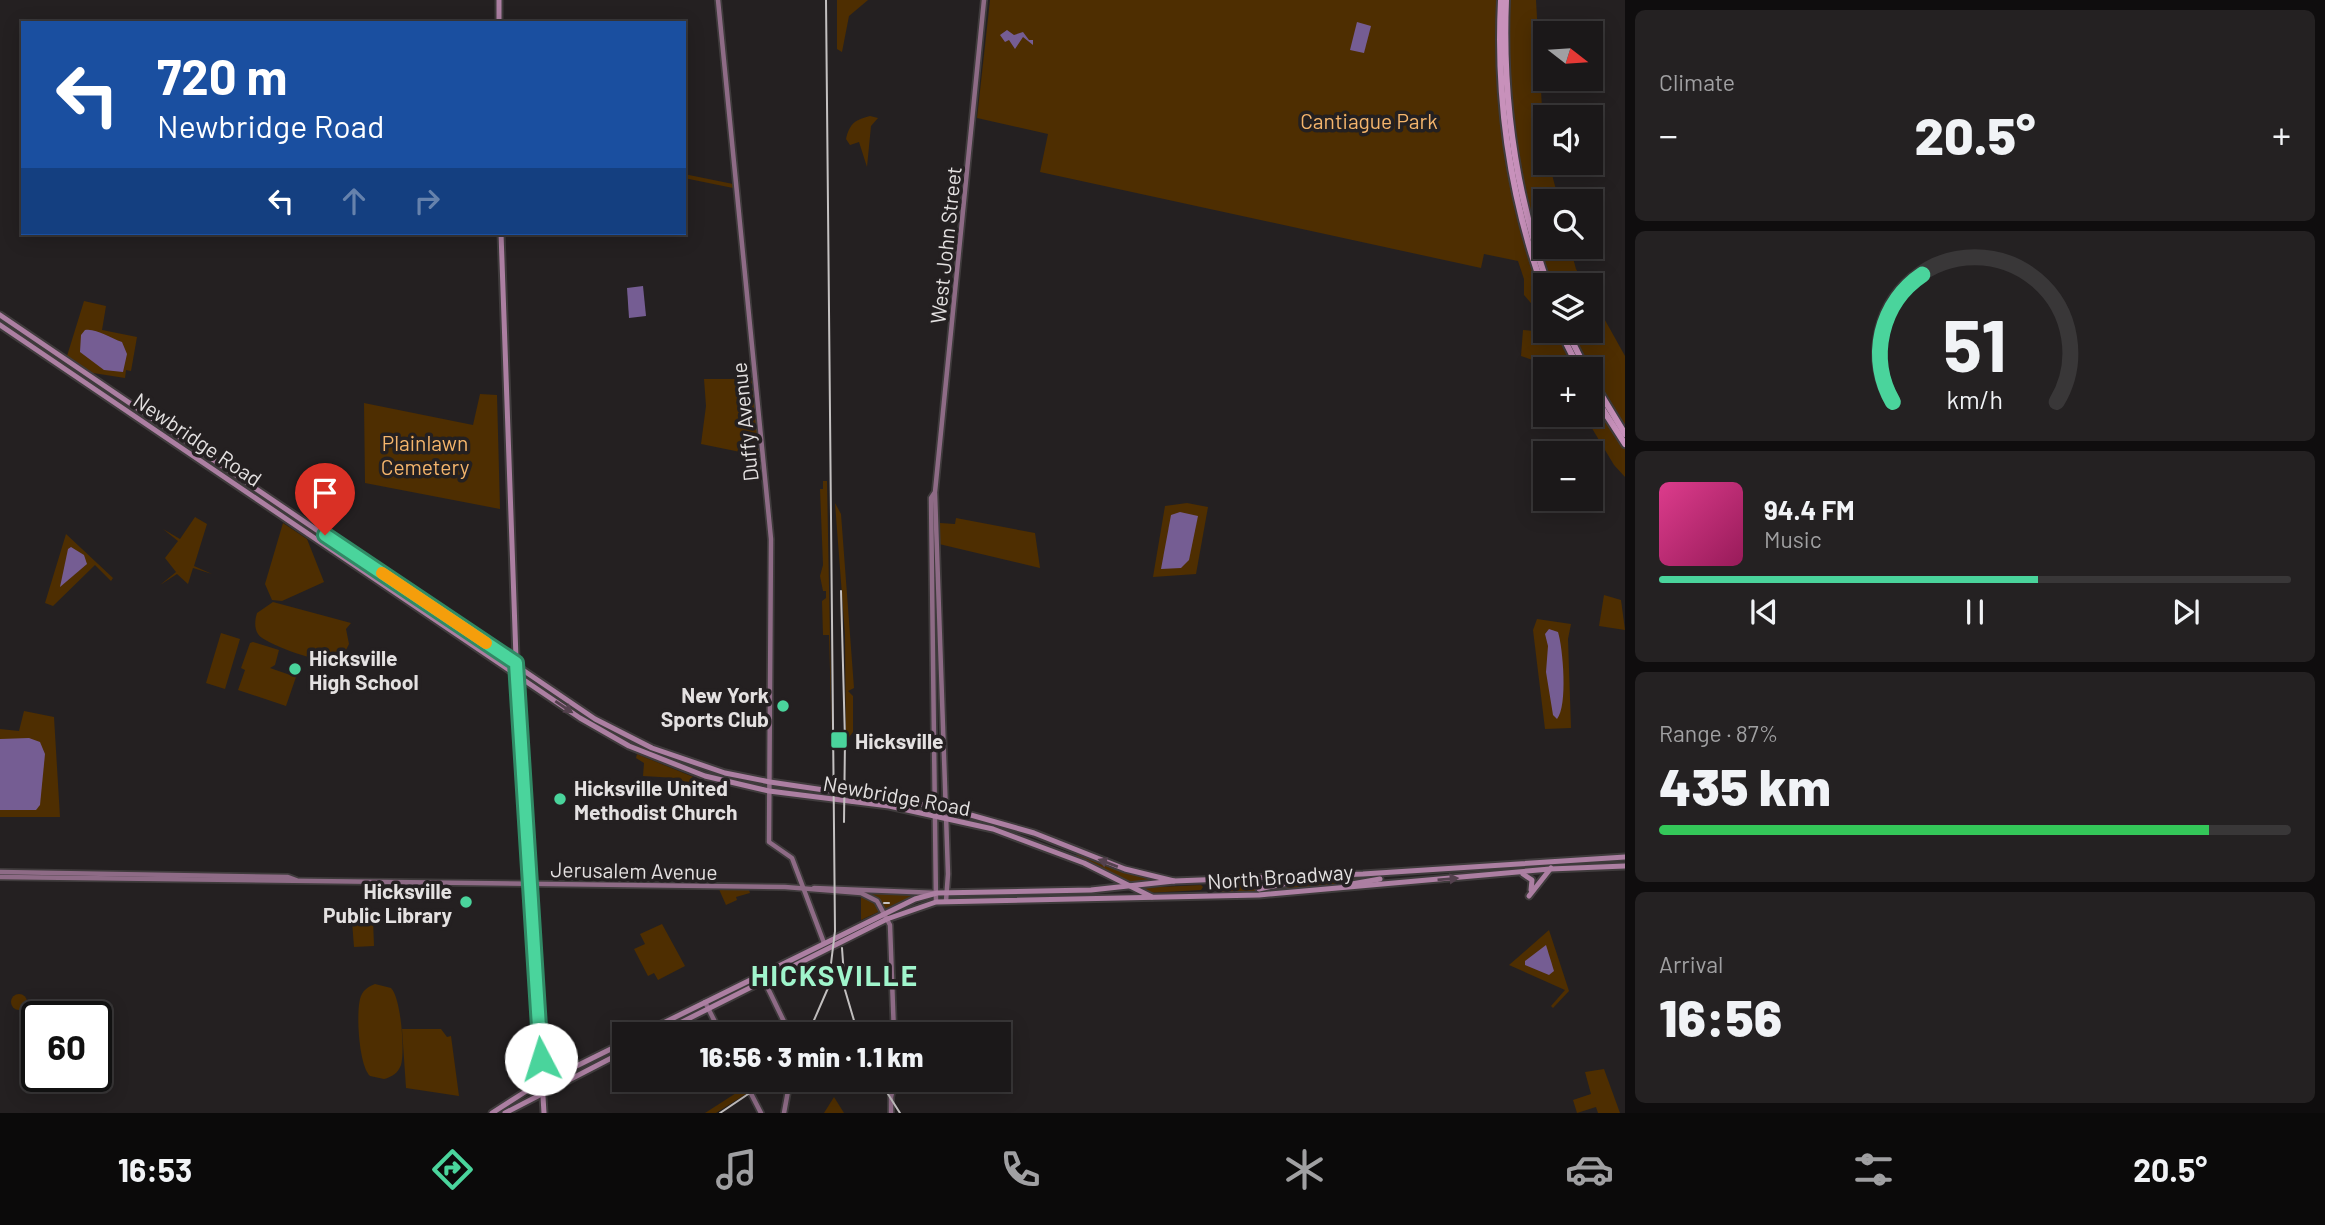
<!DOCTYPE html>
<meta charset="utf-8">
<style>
body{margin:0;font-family:Barlow,sans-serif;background:#242122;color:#f1f3f6;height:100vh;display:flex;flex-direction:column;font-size:26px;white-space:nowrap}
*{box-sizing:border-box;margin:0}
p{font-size:23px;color:#a0a0a2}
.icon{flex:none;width:38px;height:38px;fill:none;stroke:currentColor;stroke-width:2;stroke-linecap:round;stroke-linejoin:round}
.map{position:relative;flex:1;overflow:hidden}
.sheet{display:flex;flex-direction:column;gap:10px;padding:10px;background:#0f0d0e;width:700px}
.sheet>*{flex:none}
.banner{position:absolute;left:21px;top:21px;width:665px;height:214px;border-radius:0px;box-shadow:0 4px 18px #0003,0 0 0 2px #393738;background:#1a4fa0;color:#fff;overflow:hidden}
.needle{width:46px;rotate:107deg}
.controls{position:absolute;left:1533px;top:21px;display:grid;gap:14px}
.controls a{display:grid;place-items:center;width:70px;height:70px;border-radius:0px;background:#1b1819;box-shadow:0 4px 18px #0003,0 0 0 2px #393738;font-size:35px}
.speed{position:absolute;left:21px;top:1001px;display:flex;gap:14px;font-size:35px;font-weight:700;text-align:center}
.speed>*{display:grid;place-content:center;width:91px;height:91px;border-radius:50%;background:#1b1819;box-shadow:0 4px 18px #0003,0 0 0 2px #393738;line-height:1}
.speed .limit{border:4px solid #111;border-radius:10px;background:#fff;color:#111}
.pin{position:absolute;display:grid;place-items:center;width:60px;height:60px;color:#fff;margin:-72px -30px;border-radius:50% 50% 50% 0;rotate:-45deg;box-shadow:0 0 7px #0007}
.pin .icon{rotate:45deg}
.me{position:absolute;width:77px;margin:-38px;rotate:355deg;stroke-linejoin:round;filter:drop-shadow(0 0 5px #0008)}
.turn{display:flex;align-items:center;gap:24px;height:147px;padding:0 21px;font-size:32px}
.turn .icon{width:91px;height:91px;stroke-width:2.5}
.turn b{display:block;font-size:49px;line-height:60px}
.lanes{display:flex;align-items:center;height:66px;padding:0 21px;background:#0003;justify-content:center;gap:35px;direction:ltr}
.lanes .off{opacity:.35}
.big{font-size:52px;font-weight:800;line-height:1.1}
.sheet .card{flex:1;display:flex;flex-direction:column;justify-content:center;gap:10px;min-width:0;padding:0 24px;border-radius:10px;background:#242122}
.sheet .dial{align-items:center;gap:0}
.dial svg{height:182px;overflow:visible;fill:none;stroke:#393738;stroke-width:7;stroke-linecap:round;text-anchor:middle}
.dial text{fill:#f1f3f6;stroke:none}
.song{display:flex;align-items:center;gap:21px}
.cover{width:84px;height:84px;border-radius:10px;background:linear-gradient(135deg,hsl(330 70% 55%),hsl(330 70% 35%))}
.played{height:7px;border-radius:4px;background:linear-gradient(90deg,#4ad49c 60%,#393738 60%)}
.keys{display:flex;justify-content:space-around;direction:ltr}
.heat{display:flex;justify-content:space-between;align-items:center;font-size:38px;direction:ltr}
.charge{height:10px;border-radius:5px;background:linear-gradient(90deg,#34c759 87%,#393738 0)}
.trip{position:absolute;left:612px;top:1022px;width:399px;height:70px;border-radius:0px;background:#1b1819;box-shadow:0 4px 18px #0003,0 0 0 2px #393738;font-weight:800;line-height:70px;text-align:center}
.tab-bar{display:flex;height:112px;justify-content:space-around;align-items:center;background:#0b0a0a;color:#a0a0a2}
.tab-bar .icon{width:49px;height:49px}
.tab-bar .selected{color:#4ad49c}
.tab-bar b{font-size:32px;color:#f1f3f6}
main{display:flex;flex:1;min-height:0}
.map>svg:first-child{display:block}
.green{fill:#4e2e01}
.water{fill:#755d93}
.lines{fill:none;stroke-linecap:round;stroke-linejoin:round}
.secondary-casing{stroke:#3f3b3c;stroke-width:8}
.primary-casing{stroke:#3f3b3c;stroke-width:9}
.highway-casing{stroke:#3f3b3c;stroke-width:10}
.secondary{stroke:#8e6b86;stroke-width:4.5}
.primary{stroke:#ac7fa2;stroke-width:5}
.highway{stroke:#c891bb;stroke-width:6}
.rail{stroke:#c3c0c0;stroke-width:2}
.oneway{fill:#54414e}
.route-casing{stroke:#308a65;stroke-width:18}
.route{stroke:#4ad49c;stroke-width:12}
.slow{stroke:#f59e0b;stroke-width:12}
.poi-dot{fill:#4ad49c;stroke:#242021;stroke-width:2.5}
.labels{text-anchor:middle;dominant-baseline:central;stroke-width:7;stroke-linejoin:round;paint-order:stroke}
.park-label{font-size:21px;fill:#f5b56c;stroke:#242021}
.street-label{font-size:21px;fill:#e4e1e1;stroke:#242021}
.poi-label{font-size:21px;font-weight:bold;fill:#e4e1e1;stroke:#242021;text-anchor:start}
.district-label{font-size:28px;font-weight:bold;letter-spacing:2px;fill:#a0f5cc;stroke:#242021}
</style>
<main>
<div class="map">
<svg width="1625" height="1113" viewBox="0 0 1625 1113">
<rect width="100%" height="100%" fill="#242021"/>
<g class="green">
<polygon points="837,0 868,0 849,16 842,52 837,49"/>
<polygon points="990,0 1497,0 1496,63 1505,156 1506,159 1517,162 1510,110 1508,0 1536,0 1545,163 1549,163 1559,201 1545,201 1545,247 1570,247 1576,269 1585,285 1551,285 1521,176 1508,174 1531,258 1545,298 1545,331 1558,331 1576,369 1560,369 1556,361 1547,365 1521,356 1523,330 1543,332 1536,309 1524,295 1524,279 1518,261 1484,254 1481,268 1040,172 1048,134 977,118"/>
<path d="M870 116 878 118 871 126 867 167 859 142 850 145 846 139C850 123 855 120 870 116Z"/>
<polygon points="684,174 733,184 733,188 684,178"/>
<polygon points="1591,295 1625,356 1625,431 1569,331 1591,331"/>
<polygon points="84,301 106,306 102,330 137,337 131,371 126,370 125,378 93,373 67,356"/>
<polygon points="704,379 753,379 760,456 701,444 706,406"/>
<polygon points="480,394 497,395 500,509 365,483 364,403 473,425"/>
<polygon points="1591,395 1625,449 1625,477 1614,465 1584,415 1591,415"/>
<polygon points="823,481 827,481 832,743 829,635 823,635 822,601 826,598 826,591 823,591 820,576 823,565 820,489 823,489"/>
<polygon points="835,503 841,514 854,688 848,691 853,696 853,732 846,741 845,634"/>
<polygon points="1187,503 1208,507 1196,574 1153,577 1165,506"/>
<polygon points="195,517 207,524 194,566 212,574 193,568 188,584 177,574 160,585 176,572 165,558 178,541 163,529 180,539"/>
<polygon points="956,518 1035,533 1040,568 939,544 940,523 955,524"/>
<polygon points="283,523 307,539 324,582 282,601 272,600 265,584"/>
<polygon points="66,534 113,578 111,581 95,565 53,606 45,603"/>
<polygon points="1604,595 1621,600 1625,630 1599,626"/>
<path d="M273 602 351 623 346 629 349 644C345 653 340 660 330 661 318 662 264 644 258 634 254 628 255 619 257 613Z"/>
<polygon points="1537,619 1571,624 1568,639 1571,728 1545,729 1533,630"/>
<polygon points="221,633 240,639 225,689 206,683"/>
<polygon points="253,642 279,650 275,665 270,668 296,677 286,706 238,690 245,670 241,668 250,643"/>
<polygon points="24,711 54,717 60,817 0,817 0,729 19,731"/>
<polygon points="637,754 696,778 696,786 676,778 643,776 644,763 636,758"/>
<polygon points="1077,854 1155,880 1155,882 1129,885 1076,857"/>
<polygon points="1549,864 1548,868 1443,875"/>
<polygon points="1371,877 1330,886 1272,889 1281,885"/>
<polygon points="1254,883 1256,892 1253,892 1219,893 1217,884"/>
<polygon points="1201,885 1203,887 1201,890 1148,893 1139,888"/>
<polygon points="718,887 748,887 750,893 736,897 737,900 726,905"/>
<polygon points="861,889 930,892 904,900 861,920"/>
<polygon points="373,920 374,946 354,947 352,921"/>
<polygon points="662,924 685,966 658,980 654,973 648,976 634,949 645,944 640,934"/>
<polygon points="1549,930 1569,991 1553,1008 1551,1006 1565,990 1509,965"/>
<path d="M375 984 391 988C401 998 405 1051 401 1065 398 1073 392 1077 384 1079L370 1076C359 1066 356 1015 360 999 362 991 367 987 375 984Z"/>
<circle cx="19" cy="1002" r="8"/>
<polygon points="402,1029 441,1029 447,1037 451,1036 459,1096 406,1088"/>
<polygon points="1604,1069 1620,1113 1598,1113 1596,1107 1577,1113 1573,1100 1591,1094 1585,1072"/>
<polygon points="744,1088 746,1094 716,1113 705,1113"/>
<polygon points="834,1097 844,1113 824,1113"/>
</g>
<g class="water">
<polygon points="1357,22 1371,26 1364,53 1350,50"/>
<polygon points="1007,30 1014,35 1023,32 1029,40 1033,40 1033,45 1023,37 1015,49 1009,40 1005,42 1000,35"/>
<polygon points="643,286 646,316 629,318 627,288"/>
<path d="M85 330C96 328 110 338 122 342L127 354 123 372 104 370 80 352 81 335Z"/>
<polygon points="1180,512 1198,516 1189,560 1181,568 1161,569 1171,515"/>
<polygon points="71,547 84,555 87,564 60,587 68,549"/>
<path d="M1549 629 1558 632C1563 648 1568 706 1557 719L1553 715 1546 672 1548 646 1545 634Z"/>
<polygon points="29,738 40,742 45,754 40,805 36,810 0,810 0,739"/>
<polygon points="1546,945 1554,971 1549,975 1525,965 1525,961"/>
</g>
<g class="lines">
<g class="secondary-casing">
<g id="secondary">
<polyline points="718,0 771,539 769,842 792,858 824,943"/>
<polyline points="935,493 948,874 946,901"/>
<polyline points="0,872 288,877 296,880"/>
<polyline points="0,877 785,887 861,893 877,901 890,925 894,1034"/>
<polyline points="814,888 937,893"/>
<polyline points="936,902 931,498 935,492 984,0"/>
<polyline points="761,974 790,1034"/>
<polyline points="705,1002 721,1034"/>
<polyline points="744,1080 761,1113"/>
<polyline points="784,1113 790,1080"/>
<polyline points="891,1113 891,1097 895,1080"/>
</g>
</g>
<g class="primary-casing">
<g id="primary">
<polyline points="499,0 499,23"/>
<polyline points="501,233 516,658 544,1113"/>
<polyline points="0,315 595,719 652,748 725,773 770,782 946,808 1034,833 1125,869 1174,881"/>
<polyline points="0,325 580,718 629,746 705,776 769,791 889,806 993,829 1084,863 1152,897"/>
<polyline points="852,801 879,798"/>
<polyline points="1523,874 1532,880 1531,890"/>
<polyline points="1346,885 1380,879"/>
<polyline points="1259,889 1312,878"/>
<polyline points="1529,896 1551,868"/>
<polyline points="641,1034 915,899 937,893 1091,890 1174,881 1363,874 1625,857"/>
<polyline points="658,1034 887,919 936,902 1259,895 1550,869 1625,866"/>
<polyline points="492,1113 528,1090 625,1042"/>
<polyline points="505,1113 625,1051"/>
</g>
</g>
<g class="highway-casing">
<g id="highway">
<path d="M1501 0C1496 101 1510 199 1545 294"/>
<path d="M1506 0C1502 99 1515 192 1548 285"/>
<polyline points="1560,331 1579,369"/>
<polyline points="1567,331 1586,369"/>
<polyline points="1591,378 1625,434"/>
<polyline points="1591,391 1625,444"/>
</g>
</g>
<use href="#secondary" class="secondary"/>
<use href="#primary" class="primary"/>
<use href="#highway" class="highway"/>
<g class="rail">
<polyline points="841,591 845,740 844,822"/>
<polyline points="884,903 889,903"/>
<polyline points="842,948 845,990 858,1034"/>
<polyline points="808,1034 828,988 835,931 826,0"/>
<polyline points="879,1080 900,1113"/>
<polyline points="720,1113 769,1080"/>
</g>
</g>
<defs><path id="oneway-solid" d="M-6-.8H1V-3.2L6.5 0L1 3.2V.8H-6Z" transform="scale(1.75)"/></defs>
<g class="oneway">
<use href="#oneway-solid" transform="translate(564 707) rotate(34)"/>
<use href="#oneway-solid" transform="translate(1108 863) rotate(-159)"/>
<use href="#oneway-solid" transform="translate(1448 879) rotate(-5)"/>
</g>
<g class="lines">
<g class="route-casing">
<polyline id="route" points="325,535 516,663 541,1059"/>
</g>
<use href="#route" class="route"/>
<polyline class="slow" points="382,573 486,643"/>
</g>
<g class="poi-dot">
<circle cx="295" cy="669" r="7"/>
<circle cx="783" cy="706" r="7"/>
<rect x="830" y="731" width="18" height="18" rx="3.5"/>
<circle cx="560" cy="799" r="7"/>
<circle cx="466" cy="902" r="7"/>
</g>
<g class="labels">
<g class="park-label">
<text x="1369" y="120">Cantiague Park</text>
<text x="425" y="442">Plainlawn<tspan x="425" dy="24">Cemetery</tspan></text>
</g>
<g class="street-label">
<text transform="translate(945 245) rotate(-84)">West John Street</text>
<text transform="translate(744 422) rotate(-96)">Duffy Avenue</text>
<text transform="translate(198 439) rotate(34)">Newbridge Road</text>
<text transform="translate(897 795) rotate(10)">Newbridge Road</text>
<text transform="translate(634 870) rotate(1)">Jerusalem Avenue</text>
<text transform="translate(1280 876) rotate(-4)">North Broadway</text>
</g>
<g class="poi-label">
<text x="309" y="657">Hicksville<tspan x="309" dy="24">High School</tspan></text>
<text x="769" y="694" text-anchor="end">New York<tspan x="769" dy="24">Sports Club</tspan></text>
<text x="855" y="740">Hicksville</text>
<text x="574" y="787">Hicksville United<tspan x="574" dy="24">Methodist Church</tspan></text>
<text x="452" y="890" text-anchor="end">Hicksville<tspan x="452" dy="24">Public Library</tspan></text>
</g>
<g class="district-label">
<text x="835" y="975">HICKSVILLE</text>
</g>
</g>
</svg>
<div class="controls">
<a><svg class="needle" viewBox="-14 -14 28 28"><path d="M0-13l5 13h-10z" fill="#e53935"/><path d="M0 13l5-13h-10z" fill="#a0a0a2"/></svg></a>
<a><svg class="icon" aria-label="sound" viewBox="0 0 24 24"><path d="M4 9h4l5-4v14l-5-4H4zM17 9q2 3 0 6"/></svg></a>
<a><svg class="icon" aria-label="search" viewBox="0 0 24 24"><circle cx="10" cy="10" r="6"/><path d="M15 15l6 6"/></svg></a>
<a><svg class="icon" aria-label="layers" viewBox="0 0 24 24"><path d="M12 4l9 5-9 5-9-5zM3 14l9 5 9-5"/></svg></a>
<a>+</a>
<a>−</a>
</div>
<div class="speed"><div class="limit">60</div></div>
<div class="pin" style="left:325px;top:535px;background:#d93025"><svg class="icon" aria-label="arrive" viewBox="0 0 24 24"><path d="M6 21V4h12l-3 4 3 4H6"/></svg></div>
<svg class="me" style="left:541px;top:1059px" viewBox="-20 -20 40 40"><circle r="19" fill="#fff"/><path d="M0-13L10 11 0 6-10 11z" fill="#4ad49c"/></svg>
<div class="trip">16:56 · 3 min · 1.1 km</div>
<div class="banner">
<div class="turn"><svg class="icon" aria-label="left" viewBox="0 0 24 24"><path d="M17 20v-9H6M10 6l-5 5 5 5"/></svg><div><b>720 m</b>Newbridge Road</div></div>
<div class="lanes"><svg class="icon" aria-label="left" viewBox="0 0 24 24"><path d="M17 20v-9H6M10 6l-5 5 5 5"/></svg><svg class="icon off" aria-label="ahead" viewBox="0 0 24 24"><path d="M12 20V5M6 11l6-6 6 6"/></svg><svg class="icon off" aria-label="right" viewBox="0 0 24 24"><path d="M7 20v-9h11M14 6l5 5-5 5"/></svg></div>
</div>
</div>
<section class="sheet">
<div class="card"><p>Climate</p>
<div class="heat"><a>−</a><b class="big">20.5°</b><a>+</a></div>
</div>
<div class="card dial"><svg viewBox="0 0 100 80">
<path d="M14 69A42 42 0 1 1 86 69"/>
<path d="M14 69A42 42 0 0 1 27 13" stroke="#4ad49c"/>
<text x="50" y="56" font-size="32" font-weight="700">51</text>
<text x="50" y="72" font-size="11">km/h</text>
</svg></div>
<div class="card">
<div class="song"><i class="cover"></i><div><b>94.4 FM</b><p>Music</p></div></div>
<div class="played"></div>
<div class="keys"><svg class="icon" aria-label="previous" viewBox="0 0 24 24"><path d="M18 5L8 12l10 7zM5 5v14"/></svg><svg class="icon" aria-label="pause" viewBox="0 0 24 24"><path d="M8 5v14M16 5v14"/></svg><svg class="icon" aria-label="next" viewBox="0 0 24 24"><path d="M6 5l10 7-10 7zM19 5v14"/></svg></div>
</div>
<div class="card"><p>Range · 87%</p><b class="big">435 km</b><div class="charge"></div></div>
<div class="card"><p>Arrival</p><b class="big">16:56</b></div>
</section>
</main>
<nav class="tab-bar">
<b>16:53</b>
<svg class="icon selected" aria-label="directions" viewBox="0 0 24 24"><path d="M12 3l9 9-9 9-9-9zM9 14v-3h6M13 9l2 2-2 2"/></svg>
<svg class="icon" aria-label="music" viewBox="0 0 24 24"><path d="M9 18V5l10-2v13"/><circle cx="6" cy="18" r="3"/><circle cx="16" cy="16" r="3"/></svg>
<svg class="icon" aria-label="phone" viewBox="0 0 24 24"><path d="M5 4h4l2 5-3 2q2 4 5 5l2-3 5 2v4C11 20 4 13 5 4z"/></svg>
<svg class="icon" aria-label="climate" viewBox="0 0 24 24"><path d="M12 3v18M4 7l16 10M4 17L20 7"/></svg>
<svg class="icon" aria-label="car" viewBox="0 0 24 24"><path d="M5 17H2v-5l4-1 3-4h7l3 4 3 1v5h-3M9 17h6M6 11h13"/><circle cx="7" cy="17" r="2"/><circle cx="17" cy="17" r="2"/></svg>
<svg class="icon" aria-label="filters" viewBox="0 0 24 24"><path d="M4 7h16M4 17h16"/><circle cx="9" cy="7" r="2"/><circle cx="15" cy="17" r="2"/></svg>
<b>20.5°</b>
</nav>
